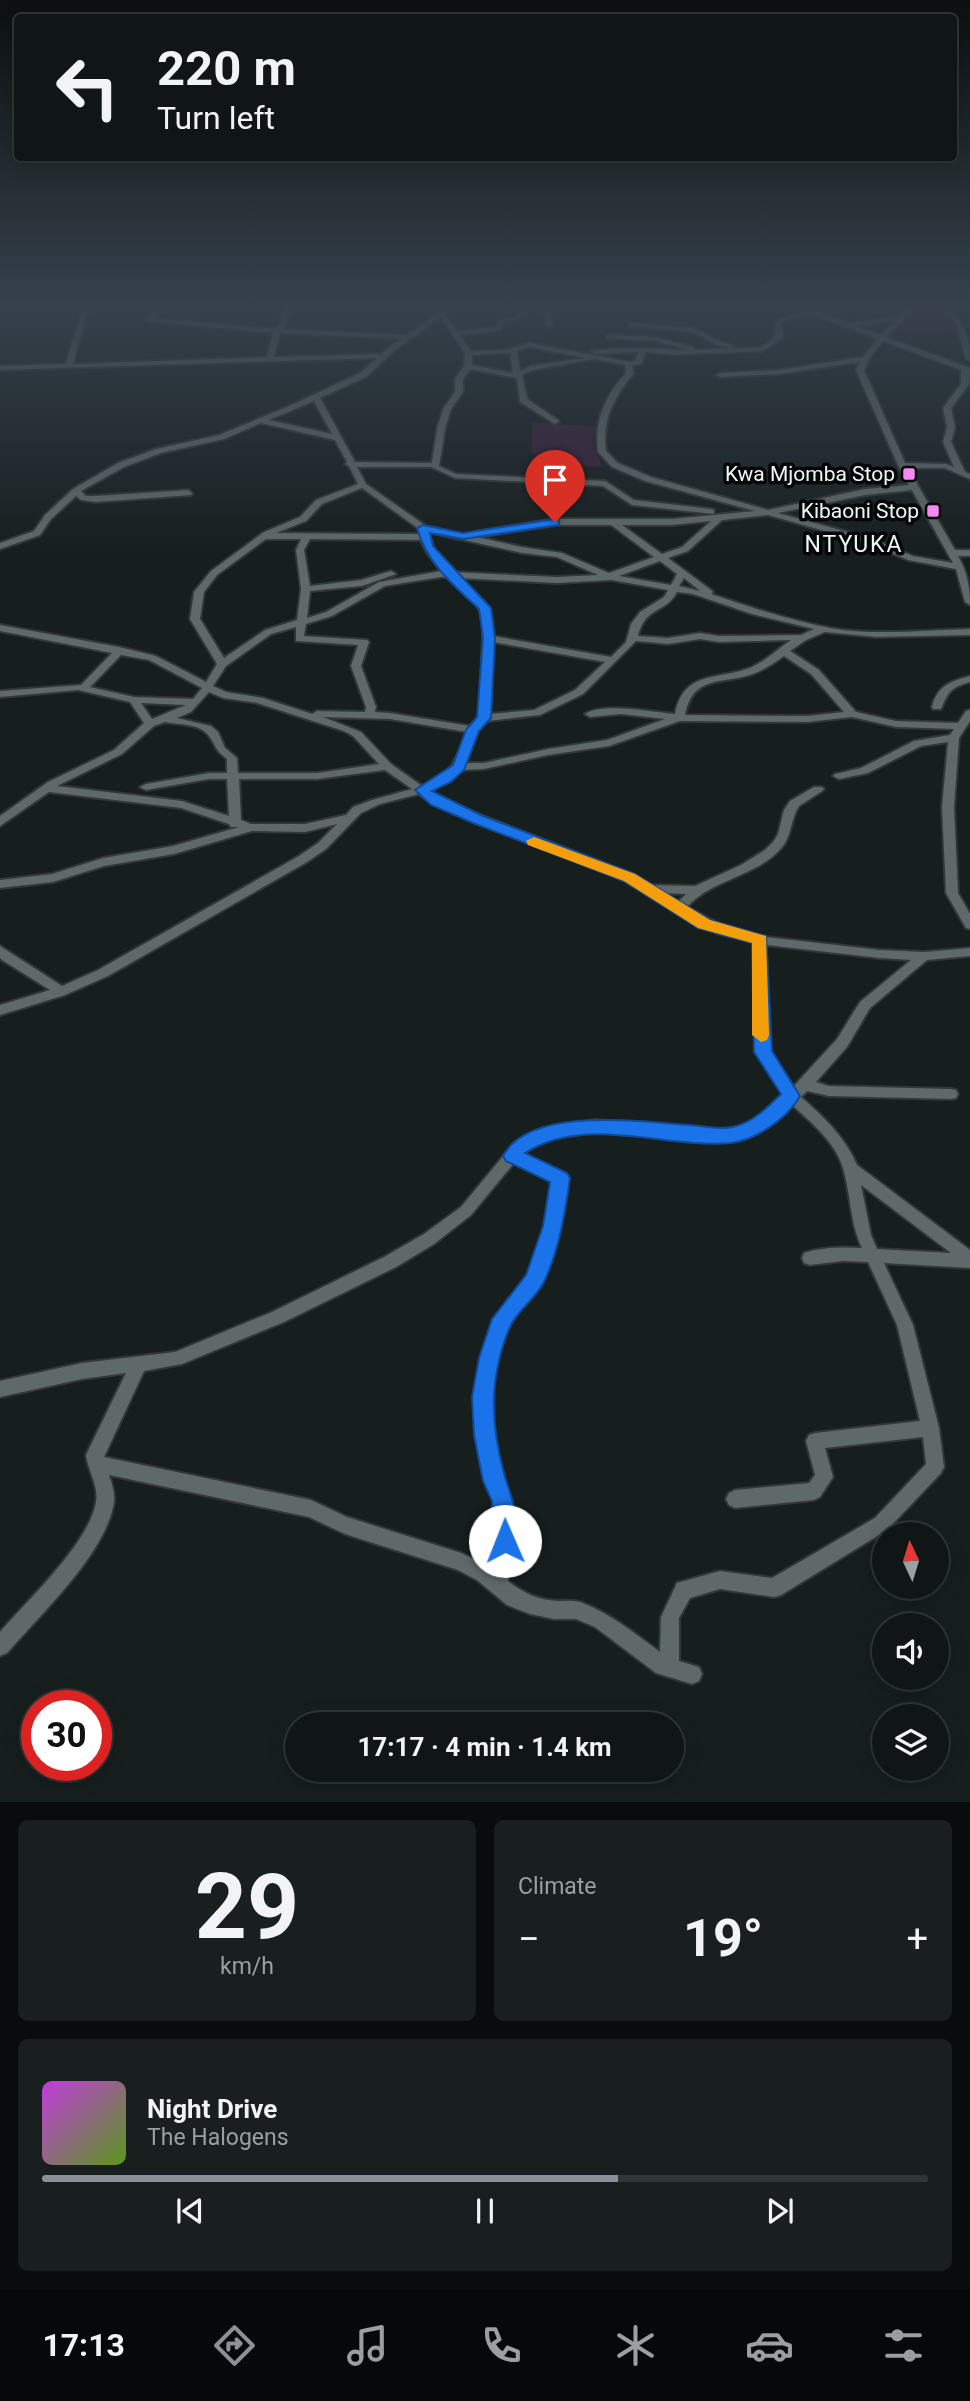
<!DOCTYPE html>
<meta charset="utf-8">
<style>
body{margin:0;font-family:Roboto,sans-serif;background:#191f1f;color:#f1f3f6;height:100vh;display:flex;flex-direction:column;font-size:26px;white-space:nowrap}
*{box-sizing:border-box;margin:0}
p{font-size:23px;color:#9c9fa1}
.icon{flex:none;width:38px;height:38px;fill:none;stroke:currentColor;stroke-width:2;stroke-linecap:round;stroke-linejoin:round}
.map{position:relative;height:1802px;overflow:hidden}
.panel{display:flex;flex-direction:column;gap:18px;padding:18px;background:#090c0c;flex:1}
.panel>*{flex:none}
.hud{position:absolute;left:14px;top:14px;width:943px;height:147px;border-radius:7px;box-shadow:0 4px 18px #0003,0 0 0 2px #303535;background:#101616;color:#f1f3f6;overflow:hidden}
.needle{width:46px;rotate:356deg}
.controls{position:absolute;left:872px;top:1522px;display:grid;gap:14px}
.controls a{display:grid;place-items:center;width:77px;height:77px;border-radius:50%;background:#101616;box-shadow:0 4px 18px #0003,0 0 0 2px #303535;font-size:35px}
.speed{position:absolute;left:21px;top:1690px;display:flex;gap:14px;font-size:35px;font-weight:700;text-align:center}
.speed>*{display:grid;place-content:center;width:91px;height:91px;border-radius:50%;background:#101616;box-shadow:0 4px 18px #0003,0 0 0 2px #303535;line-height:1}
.speed .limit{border:10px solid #d22;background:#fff;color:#111}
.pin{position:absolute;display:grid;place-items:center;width:60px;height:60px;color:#fff;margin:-72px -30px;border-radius:50% 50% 50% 0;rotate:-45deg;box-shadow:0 0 7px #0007}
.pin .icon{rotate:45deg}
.me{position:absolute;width:77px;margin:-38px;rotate:359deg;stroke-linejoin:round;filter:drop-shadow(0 0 5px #0008)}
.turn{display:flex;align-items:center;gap:24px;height:147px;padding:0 28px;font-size:32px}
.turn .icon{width:91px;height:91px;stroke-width:2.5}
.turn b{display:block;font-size:49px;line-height:60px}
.big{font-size:52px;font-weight:700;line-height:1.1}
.panel .tile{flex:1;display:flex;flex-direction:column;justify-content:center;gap:10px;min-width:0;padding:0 24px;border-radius:10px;background:#191f1f}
.panel .dial{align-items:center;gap:0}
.dial b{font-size:91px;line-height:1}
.song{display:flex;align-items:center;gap:21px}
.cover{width:84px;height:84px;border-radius:10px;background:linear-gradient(135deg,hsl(290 70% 55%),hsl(90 70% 35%))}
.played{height:7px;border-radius:4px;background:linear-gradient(90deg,#8c9099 65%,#303535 65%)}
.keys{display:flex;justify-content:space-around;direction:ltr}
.heat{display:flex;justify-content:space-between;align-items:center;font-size:38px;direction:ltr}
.panel .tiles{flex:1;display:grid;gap:18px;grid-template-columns:1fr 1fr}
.tile:last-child{grid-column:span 2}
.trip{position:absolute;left:285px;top:1712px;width:399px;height:70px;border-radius:35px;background:#101616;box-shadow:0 4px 18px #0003,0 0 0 2px #303535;font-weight:700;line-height:70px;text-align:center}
.tabs{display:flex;height:112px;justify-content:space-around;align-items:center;background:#060909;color:#9c9fa1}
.tabs .icon{width:49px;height:49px}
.tabs .active{color:#8c9099}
.tabs b{font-size:32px;color:#f1f3f6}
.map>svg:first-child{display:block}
.green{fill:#381f37}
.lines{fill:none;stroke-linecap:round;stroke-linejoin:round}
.minor-casing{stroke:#323738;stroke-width:4}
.minor{fill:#606969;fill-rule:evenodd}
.route{fill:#1a73e8;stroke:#114b97;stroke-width:2}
.slow{fill:#f59e0b}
.poi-dot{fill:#f489f0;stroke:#050707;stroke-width:2.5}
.labels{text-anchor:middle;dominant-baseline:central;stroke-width:7;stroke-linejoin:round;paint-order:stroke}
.far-poi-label{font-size:21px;fill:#f0f5f6;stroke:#050707;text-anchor:end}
.far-quarter-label{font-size:23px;letter-spacing:2px;fill:#f0f5f6;stroke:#050707}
</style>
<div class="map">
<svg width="970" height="1803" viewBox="0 0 970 1803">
<rect width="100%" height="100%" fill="#161e1e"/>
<g class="green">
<polygon points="920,305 941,306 957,327 930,333 895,328"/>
<polygon points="533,422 597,427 592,441 602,467 540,464 531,450"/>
</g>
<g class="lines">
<g class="minor-casing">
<g id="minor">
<path d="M77 303H83L87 313 73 364 267 357 273 333 146 321V319L159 303H165L153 318 275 329 280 325 285 303H291L286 326 283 329 406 335 453 303H460L445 314 457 331 496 327 500 321 517 316 528 303H534L521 318 505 323 501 330 460 335 471 351 505 350 530 343 630 362 635 361 639 352 595 354 591 352 595 350 644 348 688 350 655 341 606 338V336L608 335 655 337 694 347V350L761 347 776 336 775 323 779 319 805 312 784 303C791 303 795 305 801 306 810 307 822 303 831 303L810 309 848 323 899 316 915 303H922L886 337 970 368 969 384 951 408 955 427 951 442 965 472 970 474V479L945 468H908L955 550H970V556H958C967 572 970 586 970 605L965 602 956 569 908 560 867 543 768 515 722 520 688 551 668 558 711 590 713 592 711 594C750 607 789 620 830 628 875 636 924 630 970 629V635L876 637 825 632 806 640 790 651 819 670 856 712 896 721 958 723 966 711 970 710V721L959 738 954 807 958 893 970 914V929L966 928 946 893 942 807 948 742 921 746 868 773 839 779 833 776 835 774 861 768 914 741 950 735 954 729 896 727 852 717 807 722 680 721 609 746 548 755 484 769 462 770 450 781 429 791 440 799 633 875 649 885 695 886 741 865 765 850 774 841 778 834 784 810 790 801 814 787H822L824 789 822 791 799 806C791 818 792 834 783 846 758 877 713 878 687 907L725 927 766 937 880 950 924 952 970 948V956L927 960 870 1008 847 1047 816 1082 829 1086 951 1089 956 1090 958 1094 956 1098 951 1099 829 1096 807 1091 801 1097C824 1117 845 1137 857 1165L970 1250V1268L884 1263 913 1325 939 1428 944 1467 941 1473 887 1530 781 1595 774 1597 720 1589 690 1598 679 1618V1661L699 1667 702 1674 699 1681 692 1684 656 1673 595 1627 576 1619H554L530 1614 507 1605 477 1580 458 1570 345 1534 309 1517 109 1475C112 1484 115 1493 114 1502 107 1552 40 1615 7 1653L0 1656V1632C27 1601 90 1542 96 1502 99 1486 88 1471 86 1455L126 1373 82 1379 0 1397V1381L82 1363 175 1352 272 1312 384 1257 424 1234 461 1207 514 1143 540 1130 595 1120 711 1130 743 1127 759 1118 784 1096 756 1052 754 942 717 933 675 912 625 881 432 803 419 794 380 804 361 813 326 849 307 862 108 976 65 995 0 1015V1005L50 990 2 960 0 958V946L62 986 98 970 299 856 318 843 337 824 305 832 252 831 174 854 104 866 53 882 0 888V880L52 874 103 858 173 846 239 827H231L229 824 181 808 49 792 0 826V816L48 782 114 750 144 723 130 702 78 690 0 697V691L81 685 112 653 0 631V625L119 647 156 656 206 682 217 664 190 619 194 592 211 571 264 532 300 517 316 500 358 484 349 466 345 464 347 462 335 440 261 423 224 439 161 453 124 467 81 491 86 496H96L188 490 192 493 191 495 96 502 81 500 76 496 51 519 40 535 0 549V543L34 531 45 515 73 489 118 463 156 449 219 435 294 404 360 373 377 358 0 370V366L66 364 81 313ZM811 314 877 339 863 357 779 370 720 373 716 375 720 377 779 374 860 362 856 370 898 465 909 485 865 489 768 510 651 477 618 463 606 451C602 419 614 397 634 373L632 366 641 364 646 352 674 355 763 351 783 337 781 323 783 321ZM441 317 465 353 464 366 455 379V392L443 409 437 429 432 463 355 462 320 398 366 377 396 349ZM895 321 881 335 856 326ZM280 333 400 339 381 354 274 357ZM883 341 961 370V384L943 408 947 427 943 442 954 467 946 464 905 463 864 370 871 356ZM530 347 585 358 531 366 520 371 517 351ZM510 353 513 373 472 365V355ZM594 359 625 365 626 373C605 396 594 420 598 452L612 467 645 481 755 511 672 519H556L474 532 470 536 426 526 366 484 357 467H431L455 478 603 486 632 505 714 514V510L711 509 634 500 605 481 456 474 439 466 445 429 451 409 463 392V379L470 369 517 378 520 402 555 424 559 422 558 420 527 399 522 375 533 370ZM314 401 332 434 269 420ZM362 488 419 529 420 534 276 533 306 521 322 504ZM912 490 953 563 913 556 873 539 778 513 865 495ZM711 521 682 547 662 554 622 525H672ZM556 525H611L654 557 609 573 562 553 522 547 477 537ZM428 532 522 553 557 557 598 575 557 577 452 572 435 551ZM266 539H301L296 550 301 589 297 620 265 630 224 658 200 619 204 592 217 575ZM310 539 421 540 426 551 441 571 379 582 326 612 307 618 310 591 362 586 396 574 391 571 361 580 310 586 304 550ZM660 561 677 574 671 585 619 576ZM441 577H447C460 590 478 601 484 619L479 717 470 726 390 713 375 712 376 707 361 666 369 642 367 640 304 636 306 624 332 616 385 586ZM458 578 557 583 611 580 668 590 664 597 640 612 631 624 626 642 611 657 493 636C495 602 480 599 458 578ZM684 578 700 591 679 586ZM677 592 693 594 752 614 814 629 801 635 719 636 700 633 668 638 638 636C645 606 665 614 677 592ZM296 627V641L358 645 351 666 366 707 365 712 317 711 312 714 263 698 226 692 213 686 226 666 271 634ZM700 639 719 642 791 640C778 649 767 660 752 667 718 681 684 669 675 714 652 712 603 702 585 714L590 717 621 714 665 719 607 740 548 749 484 763H466L478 731 487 721 540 715 583 694 636 641 668 644ZM493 642 605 662 575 690 534 710 489 714ZM121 655 149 660 202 688 193 699 134 697 90 687ZM784 656 811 674 844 712 807 716 685 715C693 676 719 684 750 675 762 671 773 664 784 656ZM209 692 223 698 257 703 344 731 353 736 379 764 317 773H238L237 758 225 748 218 732 211 726 177 718 191 712ZM141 703 186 705 152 719ZM323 717 390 719 467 732C454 764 455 771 422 786L391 764 361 732ZM165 722C179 725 200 723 209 736 217 747 214 749 227 759V773H209L146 784 140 787 146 790 209 779H227L229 816 182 801 57 786 122 754 154 726ZM385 770 412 789 372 800 353 807 346 815 305 824H251L241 820 239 779H317ZM662 893 686 894 678 902ZM766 945 880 958 911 960 860 1002 837 1039 793 1087 770 1051ZM792 1105C811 1122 836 1143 843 1168 851 1195 850 1223 862 1248 843 1247 822 1247 804 1253L802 1258 804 1263 810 1265 843 1261 868 1262 897 1325 920 1421 815 1433 809 1435 806 1441 815 1475 809 1483 735 1490 729 1493 726 1499 729 1505 735 1508 814 1500 820 1497 833 1477 825 1448 923 1437 926 1464 875 1518 772 1578 720 1571 677 1583 661 1617 660 1652C634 1633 610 1613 580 1602 573 1600 566 1601 558 1601 538 1600 523 1593 508 1581L514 1541 512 1500 503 1480 494 1435 491 1397 497 1358 510 1323 543 1280 561 1226 567 1178 565 1174 522 1154 548 1139 595 1132 711 1142 746 1138 769 1126ZM514 1163 552 1181 545 1226 528 1277 495 1319 481 1358 475 1397 476 1435 485 1481 494 1501 496 1541 491 1567 461 1553 347 1517 311 1500 104 1457 144 1371 182 1364 284 1322 396 1267 434 1244 471 1215ZM861 1185 951 1253 877 1249 871 1235Z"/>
<polygon points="550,303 556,303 551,313 553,325 550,327 547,325 545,313"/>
<path d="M936 303H943C962 322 970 333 970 361L966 359 956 324Z"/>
<polygon points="631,323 694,328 722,342 735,346 731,348 718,345 692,332 629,326 628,325"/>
<path d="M970 676V682C951 687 948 692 941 709H933L932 707C937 686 951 681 970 676Z"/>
</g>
</g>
<use href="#minor" class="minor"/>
</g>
<linearGradient id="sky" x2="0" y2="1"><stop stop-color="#0c1010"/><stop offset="0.55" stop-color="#36414c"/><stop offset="1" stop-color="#36414c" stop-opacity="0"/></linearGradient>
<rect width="970" height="555" fill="url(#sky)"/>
<path class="route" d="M555 519 559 520V525L463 539 430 533 433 546 491 608 495 638 491 718 479 731 464 770 451 782 432 791 483 816 635 874 710 920 766 936 772 1051 800 1096C788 1118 756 1140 731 1143 663 1149 587 1114 525 1153L567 1173 570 1178C565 1214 559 1250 544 1282 536 1298 519 1309 511 1325 501 1345 495 1374 494 1397 493 1423 498 1452 505 1477 512 1500 523 1524 513 1549L505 1553 496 1549 493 1541 492 1501 483 1481 474 1435 472 1397 479 1358 492 1319 526 1275 543 1226 550 1182 506 1161 503 1156C530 1105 642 1122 690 1125 703 1126 720 1130 733 1127 753 1122 766 1109 781 1094L754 1052 752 943 698 928 624 881 473 823 431 805 415 790 453 765 466 730 477 717 483 638 479 609C454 586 426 562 417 528L423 525 463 533Z"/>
<polygon class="slow" points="534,837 635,874 710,920 766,936 769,1035 767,1040 761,1042 752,1035 752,943 698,928 624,881 528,845 526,841"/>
<g class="poi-dot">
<rect x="902" y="467" width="14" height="14" rx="3.5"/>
<rect x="926" y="504" width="14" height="14" rx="3.5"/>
</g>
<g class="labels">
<g class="far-poi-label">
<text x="895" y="474">Kwa Mjomba Stop</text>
<text x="919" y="511">Kibaoni Stop</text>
</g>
<g class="far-quarter-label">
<text x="854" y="544">NTYUKA</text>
</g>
</g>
</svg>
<div class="controls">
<a><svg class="needle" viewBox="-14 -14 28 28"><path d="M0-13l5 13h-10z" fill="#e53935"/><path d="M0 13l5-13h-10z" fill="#9c9fa1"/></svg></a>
<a><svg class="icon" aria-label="sound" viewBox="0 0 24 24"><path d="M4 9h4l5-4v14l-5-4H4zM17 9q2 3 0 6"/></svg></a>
<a><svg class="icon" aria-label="layers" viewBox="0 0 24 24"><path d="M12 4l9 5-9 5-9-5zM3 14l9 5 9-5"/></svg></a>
</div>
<div class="speed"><div class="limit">30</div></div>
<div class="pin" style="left:555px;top:522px;background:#d93025"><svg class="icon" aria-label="arrive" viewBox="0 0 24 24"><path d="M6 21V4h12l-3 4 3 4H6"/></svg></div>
<svg class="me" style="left:505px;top:1541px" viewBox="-20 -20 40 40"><circle r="19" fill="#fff"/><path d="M0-13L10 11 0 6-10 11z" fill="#1a73e8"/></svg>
<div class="trip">17:17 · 4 min · 1.4 km</div>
<div class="hud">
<div class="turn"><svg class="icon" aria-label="left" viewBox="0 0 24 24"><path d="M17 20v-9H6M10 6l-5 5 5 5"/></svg><div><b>220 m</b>Turn left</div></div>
</div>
</div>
<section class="panel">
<div class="tiles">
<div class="tile dial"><b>29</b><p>km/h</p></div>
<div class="tile"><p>Climate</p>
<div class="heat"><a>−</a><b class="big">19°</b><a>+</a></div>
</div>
<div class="tile">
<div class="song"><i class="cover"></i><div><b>Night Drive</b><p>The Halogens</p></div></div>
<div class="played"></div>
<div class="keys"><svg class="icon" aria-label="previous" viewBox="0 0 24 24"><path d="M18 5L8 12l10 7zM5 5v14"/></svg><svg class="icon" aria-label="pause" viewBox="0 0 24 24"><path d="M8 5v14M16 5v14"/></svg><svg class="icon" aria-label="next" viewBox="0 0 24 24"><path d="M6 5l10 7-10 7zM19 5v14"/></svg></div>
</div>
</div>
</section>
<nav class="tabs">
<b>17:13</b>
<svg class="icon active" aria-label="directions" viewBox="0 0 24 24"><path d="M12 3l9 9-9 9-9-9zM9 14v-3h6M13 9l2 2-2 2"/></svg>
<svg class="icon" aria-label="music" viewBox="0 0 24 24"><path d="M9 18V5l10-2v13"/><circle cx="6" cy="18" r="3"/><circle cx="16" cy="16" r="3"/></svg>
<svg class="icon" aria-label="phone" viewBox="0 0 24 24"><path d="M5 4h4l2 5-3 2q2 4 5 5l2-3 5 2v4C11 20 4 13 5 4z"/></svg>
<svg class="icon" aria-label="climate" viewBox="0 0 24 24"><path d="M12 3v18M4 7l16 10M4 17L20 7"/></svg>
<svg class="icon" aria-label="car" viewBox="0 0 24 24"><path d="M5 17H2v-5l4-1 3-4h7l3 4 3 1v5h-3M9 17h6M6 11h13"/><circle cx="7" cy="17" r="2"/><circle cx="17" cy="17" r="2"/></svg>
<svg class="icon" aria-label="filters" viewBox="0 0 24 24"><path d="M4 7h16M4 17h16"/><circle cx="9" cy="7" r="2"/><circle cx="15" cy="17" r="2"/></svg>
</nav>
